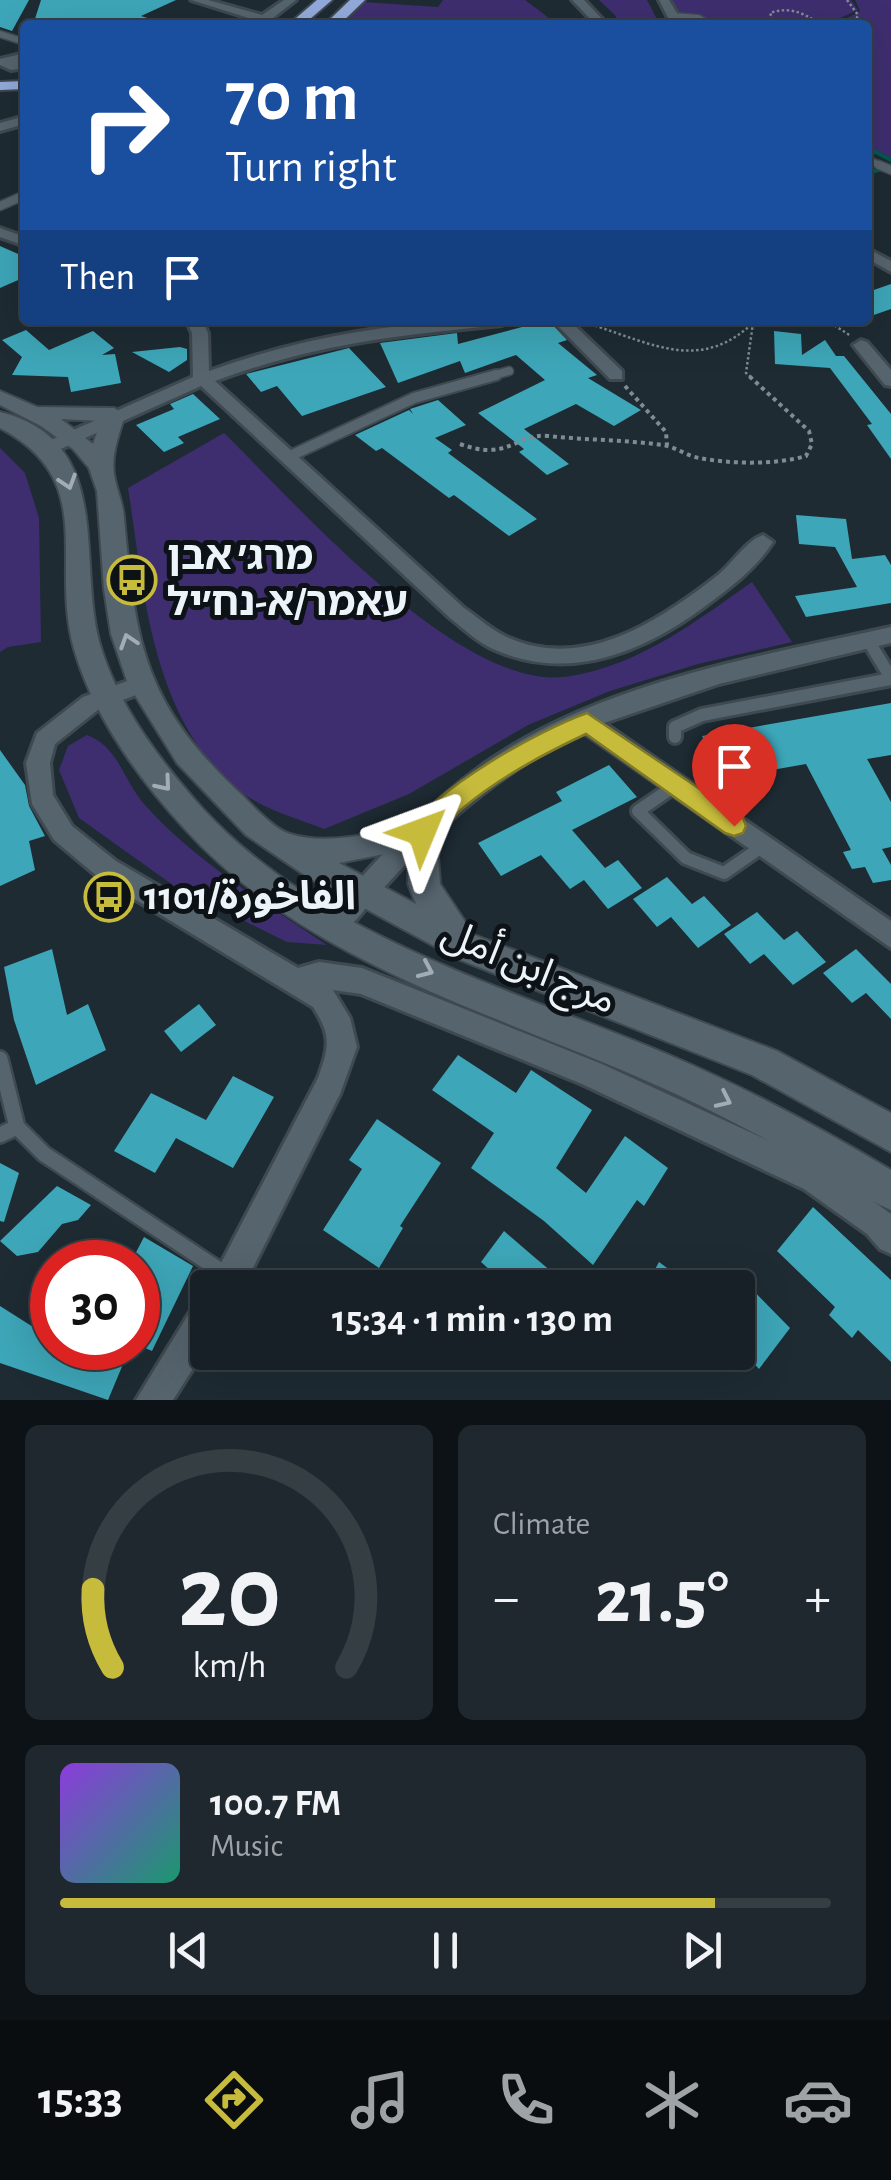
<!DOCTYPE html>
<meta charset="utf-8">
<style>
body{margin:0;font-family:"Alegreya Sans","Noto Sans Arabic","Noto Sans Hebrew",sans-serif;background:#1f282e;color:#f1f3f6;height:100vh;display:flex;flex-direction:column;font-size:38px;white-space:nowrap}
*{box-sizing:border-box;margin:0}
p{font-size:32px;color:#9ea3a7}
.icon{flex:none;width:55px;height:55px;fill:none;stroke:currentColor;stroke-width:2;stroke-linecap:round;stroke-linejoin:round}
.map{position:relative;height:1400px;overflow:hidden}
.side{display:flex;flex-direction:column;gap:25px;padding:25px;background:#0c1215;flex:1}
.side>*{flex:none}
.banner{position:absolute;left:20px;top:20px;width:852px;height:305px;border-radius:10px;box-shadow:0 10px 40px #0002,0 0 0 2px #353e43;background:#1a4fa0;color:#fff;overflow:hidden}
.speed{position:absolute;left:30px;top:1240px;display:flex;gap:20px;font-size:50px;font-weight:700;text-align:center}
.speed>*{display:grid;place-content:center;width:130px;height:130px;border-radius:50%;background:#162026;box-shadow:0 10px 40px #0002,0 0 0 2px #353e43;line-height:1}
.speed .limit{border:15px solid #d22;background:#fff;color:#111}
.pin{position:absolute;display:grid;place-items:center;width:85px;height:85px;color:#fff;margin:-102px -42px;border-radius:50% 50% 50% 0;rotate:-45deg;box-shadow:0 0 10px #0007}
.pin .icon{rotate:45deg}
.me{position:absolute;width:110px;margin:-55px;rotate:46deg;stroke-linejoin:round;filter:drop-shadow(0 0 8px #0008)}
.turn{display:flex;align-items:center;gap:35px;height:210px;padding:0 40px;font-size:45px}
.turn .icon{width:130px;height:130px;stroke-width:2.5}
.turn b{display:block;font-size:70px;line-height:85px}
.then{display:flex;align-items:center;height:95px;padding:0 40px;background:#0003;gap:20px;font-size:38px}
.big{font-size:75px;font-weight:700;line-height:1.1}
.side .widget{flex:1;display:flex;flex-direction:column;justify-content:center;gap:15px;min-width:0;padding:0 35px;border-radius:15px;background:#1f282e}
.side .dial{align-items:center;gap:0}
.dial svg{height:260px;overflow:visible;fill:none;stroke:#353e43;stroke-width:7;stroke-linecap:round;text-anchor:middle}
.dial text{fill:#f1f3f6;stroke:none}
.song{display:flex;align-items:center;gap:30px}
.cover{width:120px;height:120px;border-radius:15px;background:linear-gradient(135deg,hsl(270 70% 55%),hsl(160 70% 35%))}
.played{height:10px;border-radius:5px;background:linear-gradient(90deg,#c7bb3c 85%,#353e43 85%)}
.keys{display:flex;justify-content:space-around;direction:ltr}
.heat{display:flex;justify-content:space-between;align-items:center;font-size:55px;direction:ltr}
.side .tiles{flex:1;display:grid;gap:25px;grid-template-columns:1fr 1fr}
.widget:last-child{grid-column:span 2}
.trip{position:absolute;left:190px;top:1270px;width:565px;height:100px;border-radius:10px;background:#162026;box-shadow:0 10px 40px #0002,0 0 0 2px #353e43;font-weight:700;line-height:100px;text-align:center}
.tabs{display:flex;height:160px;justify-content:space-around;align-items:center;background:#090d0f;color:#9ea3a7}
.tabs .icon{width:70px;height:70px}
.tabs .active{color:#c7bb3c}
.tabs b{font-size:45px;color:#f1f3f6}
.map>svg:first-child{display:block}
.green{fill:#3e2e6f}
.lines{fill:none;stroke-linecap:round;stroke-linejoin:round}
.stream{stroke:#025951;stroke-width:4}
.building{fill:#3da6b8}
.service-far4-casing{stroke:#3f4950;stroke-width:9}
.service-far3-casing{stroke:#3f4950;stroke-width:11}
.service-far2-casing{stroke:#3f4950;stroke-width:14}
.service-far1-casing{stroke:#3f4950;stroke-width:18}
.service-casing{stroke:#3f4950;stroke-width:20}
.minor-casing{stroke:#3f4950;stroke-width:6}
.tertiary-casing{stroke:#3f4950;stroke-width:4}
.trunk-casing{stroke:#3f4950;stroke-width:4}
.path-far1{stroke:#818c92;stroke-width:2.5;stroke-dasharray:2.5 2.5;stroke-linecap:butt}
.path{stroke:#818c92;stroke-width:4;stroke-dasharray:4 4;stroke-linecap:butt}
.service-far4{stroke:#56646e;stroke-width:6}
.service-far3{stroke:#56646e;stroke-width:8}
.service-far2{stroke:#56646e;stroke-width:10}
.service-far1{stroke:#56646e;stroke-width:12}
.service{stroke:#56646e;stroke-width:15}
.minor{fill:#56646e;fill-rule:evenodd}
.tertiary{fill:#56646e;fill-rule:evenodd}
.trunk{fill:#92aadb;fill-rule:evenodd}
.oneway{stroke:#a1acb4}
.route{fill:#c7bb3c;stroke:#817a27;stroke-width:2.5}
.labels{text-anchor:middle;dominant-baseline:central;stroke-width:10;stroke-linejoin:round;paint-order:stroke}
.poi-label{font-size:40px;font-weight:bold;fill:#ecf4f9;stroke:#0d1216;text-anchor:start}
.street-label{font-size:40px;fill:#ecf4f9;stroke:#0d1216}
</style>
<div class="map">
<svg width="891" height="1400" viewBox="0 0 891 1400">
<rect width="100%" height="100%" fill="#1e2b33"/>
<g class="green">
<polygon points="443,0 525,0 553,21 590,17 596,25 342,25 364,2 438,7"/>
<polygon points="599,0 647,0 660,25 620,25 615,15"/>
<polygon points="669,0 851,0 858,10 825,25 688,25"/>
<polygon points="855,0 891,0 891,158 868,146 868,25 835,25 860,11"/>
<path d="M224 433C297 504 463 696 571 676 641 664 695 622 752 582L792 642 698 664 610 691 528 725 409 794 324 829C293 817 253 806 228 782 150 705 144 590 128 488Z"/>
<polygon points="0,448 25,473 39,518 41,642 8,647 0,652"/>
<path d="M87 735C119 747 123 780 144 804 195 861 264 903 327 945L287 942 177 888 79 818 59 770 68 746Z"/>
</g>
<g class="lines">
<g class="stream">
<polyline points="868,148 891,160"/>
<polyline points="868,173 885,168"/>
</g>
</g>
<g class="building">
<polygon points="0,0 29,0 12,31 0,27"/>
<polygon points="41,0 176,0 141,16 160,22 159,25 112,25 105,18 91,19 87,25 33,25"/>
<polygon points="0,246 25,257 25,277 0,288"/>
<polygon points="891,284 891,309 868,317 868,292"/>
<polygon points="548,320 567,340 558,343 597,375 588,378 641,410 614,426 576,404 524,429 569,464 547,475 519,452 524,449 478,413 545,380 516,355 465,373 460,361 398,383 380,343 457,333 458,344"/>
<polygon points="26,330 49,350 93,331 114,348 102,355 115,354 121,383 71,392 68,377 12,375 22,357 2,340"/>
<polygon points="774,331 801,334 802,355 825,340 836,356 844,356 891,414 891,459 867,425 872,424 830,368 775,364"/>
<polygon points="180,347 187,349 187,360 169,372 132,352"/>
<polygon points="349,348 386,387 302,416 277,386 261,392 246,374"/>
<polygon points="193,394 220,419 178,437 184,443 164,452 136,425 174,409 170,404"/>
<polygon points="438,400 466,425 435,438 452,450 448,453 537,519 509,536 454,495 449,498 382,448 376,451 355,435 409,410 413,414 410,409"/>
<polygon points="796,515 846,519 852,559 885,555 891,565 891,603 806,617 795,596 857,587 835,547 799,544"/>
<polygon points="891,703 891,755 867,759 891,802 891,847 882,849 891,865 891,880 873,883 865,867 852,869 843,852 851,850 806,764 722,779 702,736"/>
<polygon points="0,750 25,785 29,806 45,836 29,841 35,870 0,886"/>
<polygon points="609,765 637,797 572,830 605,868 618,860 642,888 608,909 584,880 570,889 541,855 501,876 478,843 562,801 556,792"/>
<polygon points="667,877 692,904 704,896 731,925 698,948 671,917 657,927 633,899"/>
<polygon points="757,912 784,940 797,931 826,962 793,985 764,954 750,964 724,934"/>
<polygon points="52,949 67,1015 88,1004 106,1050 36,1085 14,1020 4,967"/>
<polygon points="856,949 891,984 891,1019 866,993 852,1003 823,973"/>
<polygon points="199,1004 216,1025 181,1052 164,1031"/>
<polygon points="458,1055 516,1093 531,1070 592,1110 556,1168 586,1193 625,1136 668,1168 644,1206 637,1200 593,1265 544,1221 471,1168 494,1133 432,1090"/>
<polygon points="233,1076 274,1097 233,1168 176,1138 155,1173 114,1151 151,1093 206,1120"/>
<polygon points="377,1119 441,1163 400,1226 403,1228 379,1268 323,1230 362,1169 349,1160"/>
<polygon points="0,1163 19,1173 4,1222 0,1221"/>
<polygon points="57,1186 91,1205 78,1220 62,1224 38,1252 17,1256 0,1241"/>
<polygon points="813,1207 891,1280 891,1362 858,1330 852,1338 829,1315 835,1307 777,1251"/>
<polygon points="504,1231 533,1256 571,1288 510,1288 481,1262"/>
<polygon points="144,1237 193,1266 152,1351 138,1345 138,1262 131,1262"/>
<polygon points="659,1262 694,1288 645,1288"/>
<polygon points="738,1275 790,1328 759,1369 738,1346"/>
<polygon points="0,1306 52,1339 52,1348 100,1348 126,1357 108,1400 0,1363"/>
</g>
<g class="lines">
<g class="service-far4-casing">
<g id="service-far4">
<polyline points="673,16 698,18 711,25"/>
<polyline points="94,25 105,25"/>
<polyline points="0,34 25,42"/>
<polyline points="868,160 885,167"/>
</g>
</g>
<g class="service-far3-casing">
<g id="service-far3">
<polyline points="879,165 891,170"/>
<polyline points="0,206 25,195"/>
<polyline points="487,377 509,371"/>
</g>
</g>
<g class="service-far2-casing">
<polyline id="service-far2" points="288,457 414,398 496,375"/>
</g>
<g class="service-far1-casing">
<g id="service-far1">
<polyline points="868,640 891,678"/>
<polyline points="675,737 675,727 702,715 891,679"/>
<polyline points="676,785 638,811 686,858 724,873 763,846"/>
</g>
</g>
<g class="service-casing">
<g id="service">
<polyline points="0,1059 17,1127 44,1154 230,1277"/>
<polyline points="0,1135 17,1127"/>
</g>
</g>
<g class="minor-casing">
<g id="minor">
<polygon points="191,0 208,0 262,15 284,0 296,0 269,21 248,25 255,20"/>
<polygon points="572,0 584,0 608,25 596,25"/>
<polygon points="659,0 669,0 684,25 672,25"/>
<polygon points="25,53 25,60 17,62 25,60 25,68 11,70 0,65 0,59"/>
<polygon points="25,116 25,124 0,131 0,123"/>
<polygon points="0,228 25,237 25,246 0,237"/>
<polygon points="868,249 891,261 891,272 868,259"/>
<path d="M186 320H202L208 333 209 371C308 335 405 320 510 320L502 325C398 335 315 344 215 381L464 608C479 618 492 631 509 638 585 671 659 621 718 575 732 564 747 540 763 535L773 542C755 570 727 590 700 610 639 654 567 682 493 649 477 642 464 629 450 618L201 386 54 452H42V444L193 377 192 333Z"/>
<polygon points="552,320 569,320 622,371 622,379 610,379"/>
<polygon points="861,340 867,342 891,370 891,386 885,385 853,345"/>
<path d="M891 627V643L719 684 604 723 891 921V948L583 732C485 777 414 850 346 932L337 936 328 932 324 924 328 916C376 859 426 805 487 762 603 682 756 657 891 627Z"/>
<path d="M144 675 155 683 152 689 99 709 55 744 50 763 53 795 72 826 116 861 298 968 319 962 362 968 602 1064 826 1167 891 1214V1254L880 1249 867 1234 804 1189 582 1084 361 994 333 990 350 1018 357 1047 340 1094 243 1288H208L318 1078C329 1047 332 1036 313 1007L98 877 54 840 32 804 26 763 37 733 83 697Z"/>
<polygon points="208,1298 208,1345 173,1400 136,1400 196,1302"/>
</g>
</g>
<g class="tertiary-casing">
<g id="tertiary">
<path d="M0 391 37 407 114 408 125 415C119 434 111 455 114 474 116 489 123 502 124 518 136 646 144 704 243 796 255 808 274 829 290 834 329 846 379 833 417 821L420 815 431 811 442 815 446 824 438 856 440 884 474 935 777 1051 891 1113V1152L752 1075 458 959 309 878 246 835 177 763 128 684 111 634 104 589 97 491 89 468 73 449 41 426 0 405ZM61 419 101 421 93 444ZM409 849 408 884 416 904 339 863Z"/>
<path d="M0 412C119 442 74 566 102 651 121 710 162 763 203 809 323 939 511 988 669 1055 746 1088 819 1127 891 1170V1210C863 1198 838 1180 812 1165 769 1140 724 1117 678 1095 512 1017 311 969 184 828 138 778 93 715 74 649 49 560 100 481 0 428Z"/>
</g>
</g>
<g class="trunk-casing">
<g id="trunk">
<polygon points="317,0 332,0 303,25 288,25"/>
<polygon points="350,0 365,0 339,25 324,25"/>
<polygon points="25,81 25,89 0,90 0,82"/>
</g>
</g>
<g class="path-far1">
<polyline points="847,0 858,15 854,25"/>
<path d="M775 25 770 13C790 6 804 13 821 25"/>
<polyline points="826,320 851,336"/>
<path d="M590 324C653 344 702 374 756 320"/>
<polyline points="751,377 746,373 753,323"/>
</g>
<g class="path">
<polyline points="625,386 666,432 667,445"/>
<path d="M460 444C509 462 515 433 548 436 586 440 626 440 663 445 676 447 687 456 699 458 730 464 776 465 806 456L812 444 809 431 748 375"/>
</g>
<use href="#service-far4" class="service-far4"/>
<use href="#service-far3" class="service-far3"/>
<use href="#service-far2" class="service-far2"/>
<use href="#service-far1" class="service-far1"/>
<use href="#service" class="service"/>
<use href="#minor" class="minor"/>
<use href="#tertiary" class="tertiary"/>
<use href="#trunk" class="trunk"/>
</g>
<defs><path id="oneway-chevron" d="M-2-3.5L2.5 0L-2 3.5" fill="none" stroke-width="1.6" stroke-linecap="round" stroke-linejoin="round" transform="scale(2.5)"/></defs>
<g class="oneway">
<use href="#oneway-chevron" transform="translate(68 482) rotate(72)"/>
<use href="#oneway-chevron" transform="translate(128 641) rotate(-108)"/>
<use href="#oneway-chevron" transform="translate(164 784) rotate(50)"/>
<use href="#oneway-chevron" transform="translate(426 970) rotate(24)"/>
<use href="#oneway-chevron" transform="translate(724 1100) rotate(25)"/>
</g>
<path class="route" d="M587 713 743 818 746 826 743 833 734 836 725 833 586 734C543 754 500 777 463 808 448 820 435 848 414 840L410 832C432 789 541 729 587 713Z"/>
<defs>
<g id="bus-ring" transform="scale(2.5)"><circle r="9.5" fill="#0d1216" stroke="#c7bb3c" stroke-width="1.5"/><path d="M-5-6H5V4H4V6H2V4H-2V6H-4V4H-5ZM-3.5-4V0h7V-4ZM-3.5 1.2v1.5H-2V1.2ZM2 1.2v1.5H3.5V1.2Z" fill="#c7bb3c"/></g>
</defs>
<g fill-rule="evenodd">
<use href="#bus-ring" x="132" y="580"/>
<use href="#bus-ring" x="109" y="897"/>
</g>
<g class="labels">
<g class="poi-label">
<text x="167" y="557">מרג׳ אבן<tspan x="167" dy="46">עאמר/א-נח׳יל</tspan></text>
<text x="144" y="897">الفاخورة/1101</text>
</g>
<g class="street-label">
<text transform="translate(529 967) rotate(23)">مرج ابن أمل</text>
</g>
</g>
</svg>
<div class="speed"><div class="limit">30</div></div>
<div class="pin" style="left:734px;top:826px;background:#d93025"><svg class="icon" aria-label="arrive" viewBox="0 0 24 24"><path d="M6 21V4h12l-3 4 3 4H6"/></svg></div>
<svg class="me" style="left:422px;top:832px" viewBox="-20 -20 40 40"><path d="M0-17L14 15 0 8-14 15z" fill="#c7bb3c" stroke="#fff" stroke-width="4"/></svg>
<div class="trip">15:34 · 1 min · 130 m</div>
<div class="banner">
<div class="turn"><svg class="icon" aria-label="right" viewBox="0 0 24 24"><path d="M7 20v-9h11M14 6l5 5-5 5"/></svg><div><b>70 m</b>Turn right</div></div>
<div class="then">Then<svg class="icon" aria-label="arrive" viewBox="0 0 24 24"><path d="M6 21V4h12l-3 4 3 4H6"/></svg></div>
</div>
</div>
<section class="side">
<div class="tiles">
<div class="widget dial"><svg viewBox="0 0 100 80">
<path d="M14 69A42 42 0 1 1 86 69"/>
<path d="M14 69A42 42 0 0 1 8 45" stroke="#c7bb3c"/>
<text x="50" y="56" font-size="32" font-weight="700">20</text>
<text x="50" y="72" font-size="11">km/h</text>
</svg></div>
<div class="widget"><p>Climate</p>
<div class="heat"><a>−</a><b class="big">21.5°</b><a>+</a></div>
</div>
<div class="widget">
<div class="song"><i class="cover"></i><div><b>100.7 FM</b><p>Music</p></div></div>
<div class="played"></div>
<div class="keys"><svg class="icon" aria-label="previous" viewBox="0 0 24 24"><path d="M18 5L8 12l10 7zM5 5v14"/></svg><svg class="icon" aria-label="pause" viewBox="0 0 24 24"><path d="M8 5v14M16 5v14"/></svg><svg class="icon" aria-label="next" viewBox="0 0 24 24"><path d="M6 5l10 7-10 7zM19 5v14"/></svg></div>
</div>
</div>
</section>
<nav class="tabs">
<b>15:33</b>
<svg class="icon active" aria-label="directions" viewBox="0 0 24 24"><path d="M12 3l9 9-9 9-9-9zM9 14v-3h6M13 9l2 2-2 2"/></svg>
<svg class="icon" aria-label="music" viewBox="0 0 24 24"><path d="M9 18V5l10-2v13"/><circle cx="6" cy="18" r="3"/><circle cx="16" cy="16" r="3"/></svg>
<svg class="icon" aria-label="phone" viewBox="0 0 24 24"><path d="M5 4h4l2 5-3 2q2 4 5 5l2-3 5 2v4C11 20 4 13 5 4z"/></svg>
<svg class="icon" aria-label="climate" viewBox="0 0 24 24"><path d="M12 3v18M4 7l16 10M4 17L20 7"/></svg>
<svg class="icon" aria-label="car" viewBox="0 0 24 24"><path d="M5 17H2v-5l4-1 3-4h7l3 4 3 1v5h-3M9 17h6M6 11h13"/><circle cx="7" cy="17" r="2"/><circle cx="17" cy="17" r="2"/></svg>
</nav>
